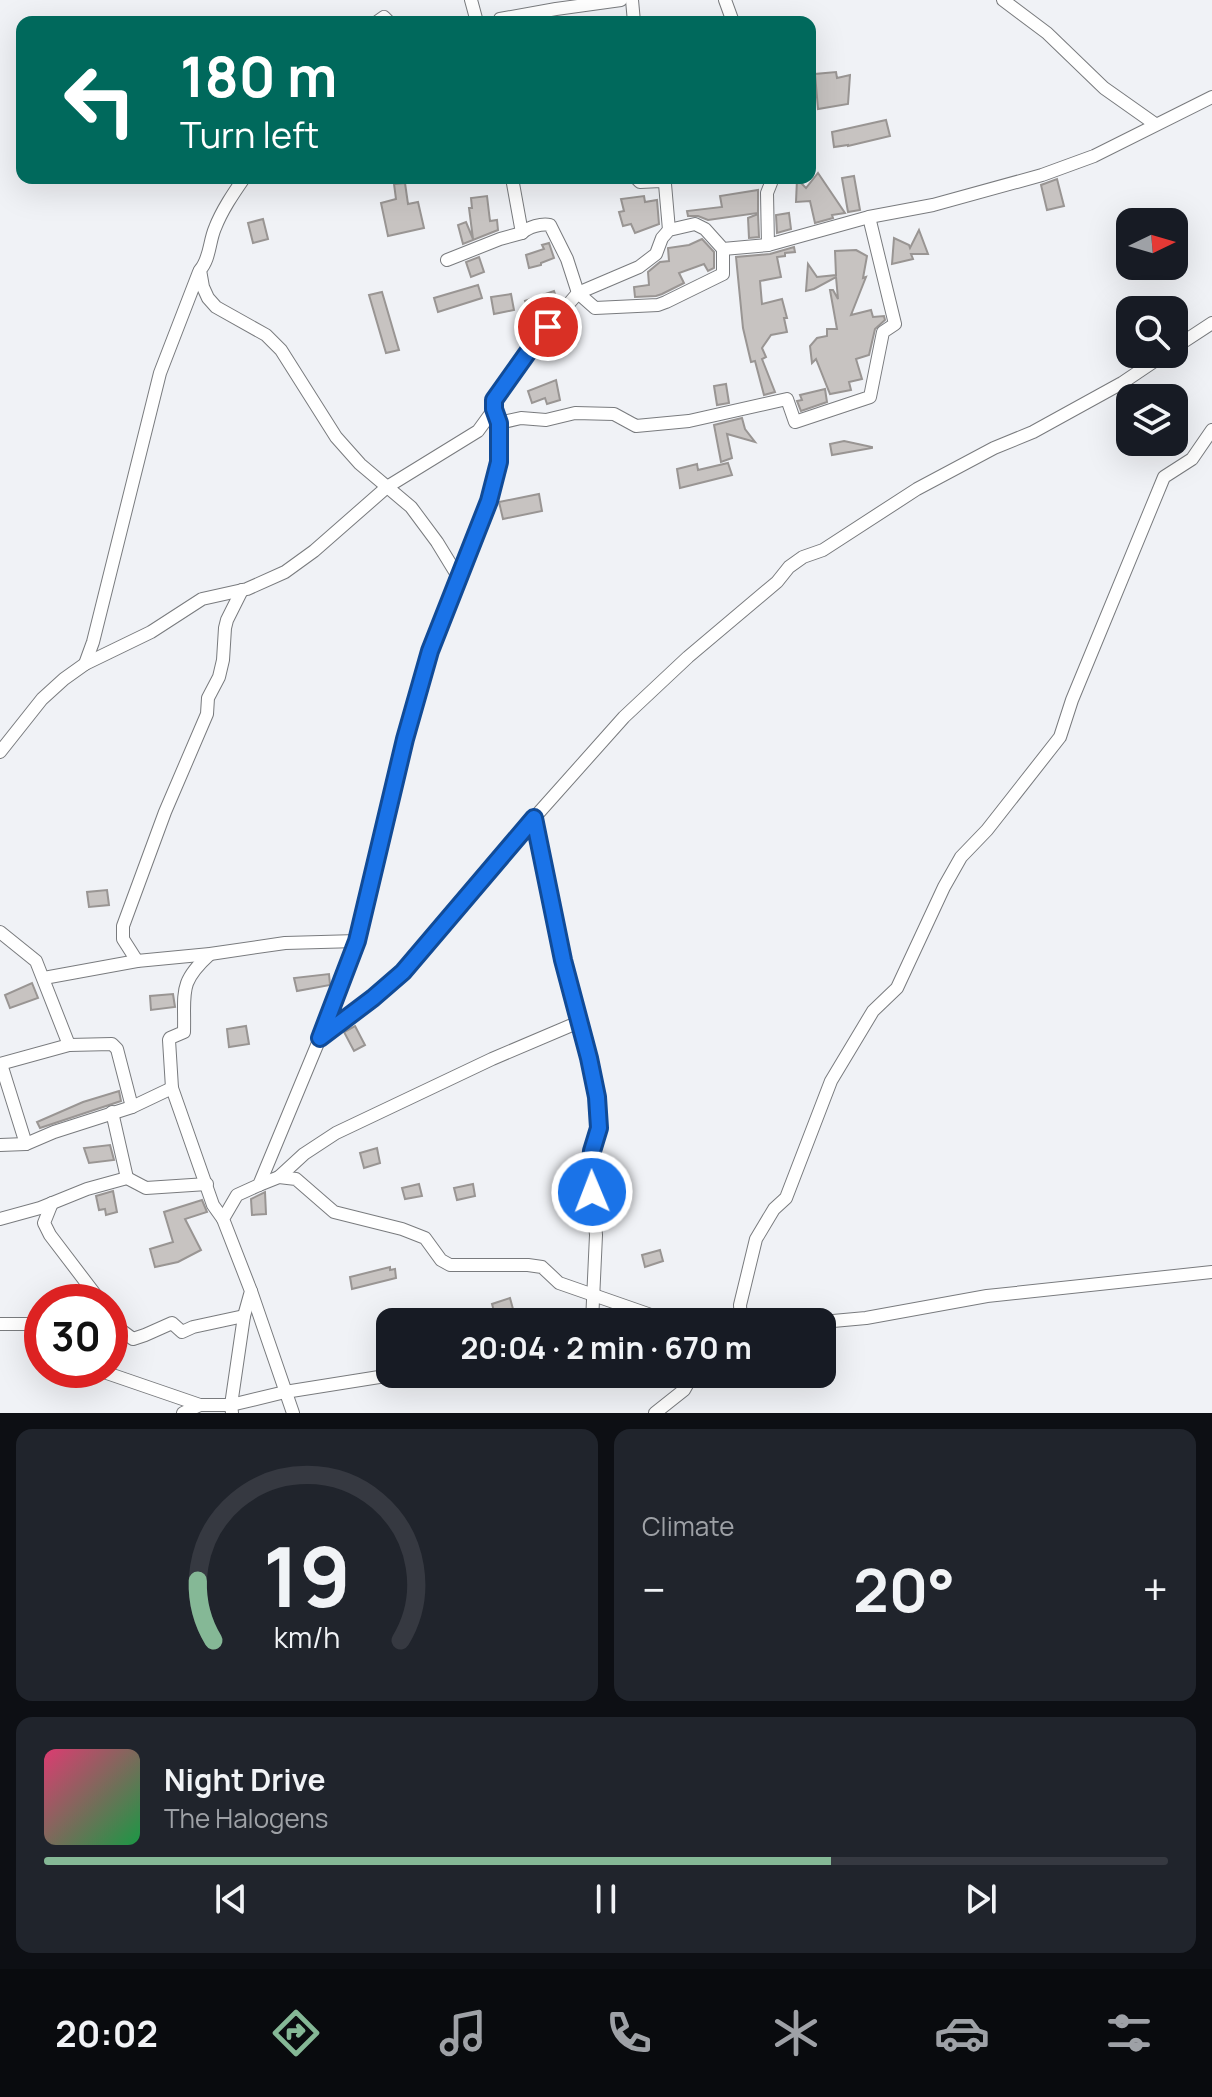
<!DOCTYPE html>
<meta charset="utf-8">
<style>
body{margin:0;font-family:Manrope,sans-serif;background:#20242c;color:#f1f3f6;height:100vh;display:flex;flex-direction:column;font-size:30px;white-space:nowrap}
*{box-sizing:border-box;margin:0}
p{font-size:26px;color:#9ea1a6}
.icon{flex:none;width:44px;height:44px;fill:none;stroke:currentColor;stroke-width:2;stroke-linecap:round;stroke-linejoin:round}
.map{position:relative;height:1413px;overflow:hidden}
.drawer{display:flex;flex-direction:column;gap:16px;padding:16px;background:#0d0f14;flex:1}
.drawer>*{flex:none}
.top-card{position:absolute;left:16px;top:16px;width:800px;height:168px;border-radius:16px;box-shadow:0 8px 32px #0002;background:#00695c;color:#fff;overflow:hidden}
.needle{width:52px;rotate:85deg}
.buttons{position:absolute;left:1116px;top:208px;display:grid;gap:16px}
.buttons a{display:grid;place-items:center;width:72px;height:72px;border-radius:16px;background:#171b24;box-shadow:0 8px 32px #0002;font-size:40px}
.speed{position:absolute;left:24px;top:1284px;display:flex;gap:16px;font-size:40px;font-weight:700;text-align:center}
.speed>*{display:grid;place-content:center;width:104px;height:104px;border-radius:50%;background:#171b24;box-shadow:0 8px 32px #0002;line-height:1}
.speed .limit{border:12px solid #d22;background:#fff;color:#111}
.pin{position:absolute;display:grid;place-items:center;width:68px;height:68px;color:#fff;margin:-34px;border:4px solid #fff;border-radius:50%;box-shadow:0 2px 8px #0007}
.me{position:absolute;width:88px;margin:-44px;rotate:359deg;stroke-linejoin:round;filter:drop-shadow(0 0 6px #0008)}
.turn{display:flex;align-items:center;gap:28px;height:168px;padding:0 32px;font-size:36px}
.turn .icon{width:104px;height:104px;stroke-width:2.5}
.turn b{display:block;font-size:56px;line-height:68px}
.big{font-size:60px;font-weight:700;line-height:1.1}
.drawer .card{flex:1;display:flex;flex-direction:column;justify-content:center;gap:12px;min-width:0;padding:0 28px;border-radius:16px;background:#20242c}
.drawer .dial{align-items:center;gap:0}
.dial svg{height:208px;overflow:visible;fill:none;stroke:#363941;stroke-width:7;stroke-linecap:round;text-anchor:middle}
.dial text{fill:#f1f3f6;stroke:none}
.song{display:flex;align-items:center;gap:24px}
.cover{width:96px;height:96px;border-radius:12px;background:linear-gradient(135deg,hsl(340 70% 55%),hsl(140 70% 35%))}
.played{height:8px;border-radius:4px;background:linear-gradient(90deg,#85b896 70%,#363941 70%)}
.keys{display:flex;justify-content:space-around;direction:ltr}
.heat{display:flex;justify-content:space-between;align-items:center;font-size:44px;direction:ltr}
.drawer .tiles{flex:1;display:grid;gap:16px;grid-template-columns:1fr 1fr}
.card:last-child{grid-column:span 2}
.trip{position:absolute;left:376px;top:1308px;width:460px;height:80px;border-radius:16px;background:#171b24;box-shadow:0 8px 32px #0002;font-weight:700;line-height:80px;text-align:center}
.tab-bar{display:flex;height:128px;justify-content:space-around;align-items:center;background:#090b0e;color:#9ea1a6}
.tab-bar .icon{width:56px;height:56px}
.tab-bar .active{color:#85b896}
.tab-bar b{font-size:36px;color:#f1f3f6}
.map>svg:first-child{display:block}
.building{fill:#c7c3c1;stroke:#999593;stroke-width:2}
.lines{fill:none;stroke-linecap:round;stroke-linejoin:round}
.street-casing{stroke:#797b7e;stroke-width:14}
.street{stroke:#fff;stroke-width:12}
.route-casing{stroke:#114b97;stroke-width:20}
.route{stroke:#1a73e8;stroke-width:14}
</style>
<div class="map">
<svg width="1212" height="1413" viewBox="0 0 1212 1413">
<rect width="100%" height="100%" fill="#f0f2f6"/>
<g class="building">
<polygon points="836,72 837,78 850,75 848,104 818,109 815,74"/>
<polygon points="886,120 890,136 848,146 848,145 834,147 832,132"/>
<polygon points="818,173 845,213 832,215 833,218 815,223 810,201 796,202 797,179 806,188"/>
<polygon points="854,176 860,210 848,212 842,178"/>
<polygon points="1057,179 1064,206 1047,210 1041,185"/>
<polygon points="405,183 408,204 418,202 424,228 388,236 381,203 396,199 394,184"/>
<polygon points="758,190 758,213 708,220 698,216 688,216 687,211 722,207 720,196"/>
<polygon points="487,196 490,221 497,220 498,230 463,244 458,225 466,222 473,239 469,208 472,208 471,198"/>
<polygon points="644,196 645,202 657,200 659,224 635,233 631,224 623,226 619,212 624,211 621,199"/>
<polygon points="789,213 791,229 777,233 776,215"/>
<polygon points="758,214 759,237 749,238 748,218"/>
<polygon points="263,219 268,239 253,243 248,223"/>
<polygon points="919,230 928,254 911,254 913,259 892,264 894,238 909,245 910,248"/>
<polygon points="702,239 714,252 714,268 708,271 704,264 679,273 684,283 662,294 656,296 635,297 634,287 649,285 648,272 660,262 669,261 668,248 689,245"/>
<polygon points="549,243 554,258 541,263 541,265 529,268 526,255 544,249 542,245"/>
<polygon points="794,247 795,252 785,253 785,256 777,257 781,277 760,281 762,304 782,299 787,318 784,318 787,332 771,335 762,348 766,357 762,359 775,392 764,395 755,361 751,362 743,328 736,257 770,254"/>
<polygon points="856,250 867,256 863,278 866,277 851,315 871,310 873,317 884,316 885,320 875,329 869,355 856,359 862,379 849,382 851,390 830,394 816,359 812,363 810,346 817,338 827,336 827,329 837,329 830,290 833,290 838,299 836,277 814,289 806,291 808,264 817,277 836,275 835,251"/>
<polygon points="479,257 484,272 471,277 466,262"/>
<polygon points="478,285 482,298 438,312 434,298"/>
<polygon points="554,291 558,303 556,305 529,314 525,301"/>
<polygon points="382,292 399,350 386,353 369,295"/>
<polygon points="511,294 514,310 494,314 491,297"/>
<polygon points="556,380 560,400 547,404 545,398 532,403 528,391"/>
<polygon points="726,384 729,403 717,405 714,386"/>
<polygon points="825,389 827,402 801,411 797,401 802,400 800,395"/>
<polygon points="742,418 745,429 755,442 727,434 732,458 721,462 714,425"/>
<polygon points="844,441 872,447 872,448 832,455 830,444"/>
<polygon points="728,463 732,475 680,488 677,469 697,464 698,470"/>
<polygon points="539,494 542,511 503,519 499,502"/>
<polygon points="107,890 109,905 89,907 87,892"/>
<polygon points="329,974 330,985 297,991 294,978"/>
<polygon points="32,983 38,998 10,1008 5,995"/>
<polygon points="173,994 175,1007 151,1010 150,996"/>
<polygon points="246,1026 249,1044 229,1047 227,1029"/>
<polygon points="355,1026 365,1045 354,1051 344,1032"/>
<polygon points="119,1091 121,1101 40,1128 37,1122 83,1102"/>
<polygon points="110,1145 114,1160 89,1163 84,1148"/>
<polygon points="377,1148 380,1163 364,1168 360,1153"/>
<polygon points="419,1184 422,1196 405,1199 402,1188"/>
<polygon points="473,1184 475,1196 457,1200 454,1188"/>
<polygon points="113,1191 117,1212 106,1215 105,1209 99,1210 96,1196"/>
<polygon points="265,1192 266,1214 252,1215 251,1199"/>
<polygon points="202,1200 207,1212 185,1219 201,1250 178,1262 155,1267 150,1249 173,1242 164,1212"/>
<polygon points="660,1250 663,1261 645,1267 642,1255"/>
<polygon points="390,1267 390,1270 395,1269 396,1278 352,1289 350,1277"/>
<polygon points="510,1298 513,1309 495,1315 492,1304"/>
</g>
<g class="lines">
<g class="street-casing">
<g id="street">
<polyline points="471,0 477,22"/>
<polyline points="632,0 634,22"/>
<polyline points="725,0 733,22"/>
<polyline points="1003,0 1047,33 1104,88 1155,124"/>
<polyline points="377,22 384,17 389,22"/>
<polyline points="499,22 500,19 556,9 621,0"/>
<path d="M244 178C233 194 222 210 215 228 209 242 210 259 200 270L203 287 208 298 216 307 266 335 281 350 336 437 360 464 411 507 437 542 459 578"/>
<path d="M512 178 522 233C528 227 542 223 550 225L567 259 578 293 595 308 658 305 666 302 723 274V249"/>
<polyline points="636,178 640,182 661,181 665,184 669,230"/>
<polyline points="768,245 767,193 771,183 771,178"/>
<polyline points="447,260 500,239 522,233"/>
<polyline points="1174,348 1212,323"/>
<polyline points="499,423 521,418 546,420 575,413 614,414 636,426 689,421 787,399 795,422 870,397 883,332 895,324 869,217"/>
<polyline points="85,664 93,642 160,373 199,272"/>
<polyline points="0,752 42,699 64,679 85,664 151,632 202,599 247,589 285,572 314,551 387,487 478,431 494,409"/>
<polyline points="534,818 563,960 589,1058 597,1097 599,1128 592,1151 590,1171 596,1235 592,1322"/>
<polyline points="0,932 36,961 69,1045"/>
<path d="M210 954C178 983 185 992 184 1032L170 1038 169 1040 172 1088 213 1205 223 1219"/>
<polyline points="137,961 123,939 123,926 165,812 207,714 208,698 219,677 223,660 225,628 227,620 242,590"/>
<polyline points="44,978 137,961 210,954 285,943 357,941"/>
<polyline points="320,1038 373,998 403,972 487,871 520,837 534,818 624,717 688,657 777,582 789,567 803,557 823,550 917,489 994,448 1033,432 1122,383 1165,354"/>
<polyline points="0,1064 69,1045 112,1044 117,1049 132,1107"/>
<polyline points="1,1064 26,1144"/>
<polyline points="112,1112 127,1178"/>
<polyline points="0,1145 26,1144 54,1132 132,1107 172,1088"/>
<polyline points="279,1177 304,1154 336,1133 492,1059 579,1022"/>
<polyline points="259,1185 279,1177 296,1179 334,1212 402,1229 425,1238 441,1260 450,1265 528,1265 542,1267 559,1283 648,1314 660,1322"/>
<polyline points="52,1203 44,1223 50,1235 101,1302"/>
<polyline points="0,1219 40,1208 87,1189 127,1178 146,1188 207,1184"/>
<polyline points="251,1291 293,1413"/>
<polyline points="110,1322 133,1339 145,1335 172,1323 182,1332 193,1327 244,1316"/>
<polyline points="741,1322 740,1305 756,1239 774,1209 786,1198 831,1081 873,1011 897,988 944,887 961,857 987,830 1060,737 1072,700 1164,477 1192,459 1212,430"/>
<polyline points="822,1322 866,1318 987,1296 1212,1272"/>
<polyline points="0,1324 42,1324"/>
<polyline points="98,1370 200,1405"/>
<polyline points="183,1413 200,1405 231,1405 285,1392 398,1374"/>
<polyline points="232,1413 231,1405 244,1316 251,1291 223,1219 237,1195 259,1185 320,1038 357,941 405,739 430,651 489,501 499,462 499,423 494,409 494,400 533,345 578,293 639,267 656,254 662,238 669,230 695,224 705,229 723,249 768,245 869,217 933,205 1042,175 1094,156 1212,97"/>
<polyline points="655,1413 684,1390 693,1374"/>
</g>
</g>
<use href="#street" class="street"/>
</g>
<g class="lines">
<g class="route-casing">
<polyline id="route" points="548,327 533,345 494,400 494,409 499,423 499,462 489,501 430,651 405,739 357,941 320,1038 373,998 403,972 534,818 563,960 589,1058 597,1097 599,1128 592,1151 590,1171 592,1192"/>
</g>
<use href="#route" class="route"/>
</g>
</svg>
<div class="buttons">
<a><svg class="needle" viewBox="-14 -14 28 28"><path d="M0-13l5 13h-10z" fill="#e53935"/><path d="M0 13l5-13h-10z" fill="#9ea1a6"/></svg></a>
<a><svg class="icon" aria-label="search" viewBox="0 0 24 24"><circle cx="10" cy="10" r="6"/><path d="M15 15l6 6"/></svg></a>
<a><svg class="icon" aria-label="layers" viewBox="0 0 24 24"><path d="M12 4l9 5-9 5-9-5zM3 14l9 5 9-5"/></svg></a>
</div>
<div class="speed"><div class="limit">30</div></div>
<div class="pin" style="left:548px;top:327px;background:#d93025"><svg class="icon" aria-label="arrive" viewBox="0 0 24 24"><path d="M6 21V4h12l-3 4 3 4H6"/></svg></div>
<svg class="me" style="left:592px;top:1192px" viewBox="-20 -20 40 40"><circle r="17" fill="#1a73e8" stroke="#fff" stroke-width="3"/><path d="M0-11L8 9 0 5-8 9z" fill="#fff"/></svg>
<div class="trip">20:04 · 2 min · 670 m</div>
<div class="top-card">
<div class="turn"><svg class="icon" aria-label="left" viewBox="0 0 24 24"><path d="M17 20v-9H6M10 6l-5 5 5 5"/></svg><div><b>180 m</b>Turn left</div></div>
</div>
</div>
<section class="drawer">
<div class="tiles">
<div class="card dial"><svg viewBox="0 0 100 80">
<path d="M14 69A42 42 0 1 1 86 69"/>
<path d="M14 69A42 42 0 0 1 8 46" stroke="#85b896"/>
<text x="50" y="56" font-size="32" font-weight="700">19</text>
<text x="50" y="72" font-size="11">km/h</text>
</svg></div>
<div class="card"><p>Climate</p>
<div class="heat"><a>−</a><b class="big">20°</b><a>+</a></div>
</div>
<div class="card">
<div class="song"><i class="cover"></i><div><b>Night Drive</b><p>The Halogens</p></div></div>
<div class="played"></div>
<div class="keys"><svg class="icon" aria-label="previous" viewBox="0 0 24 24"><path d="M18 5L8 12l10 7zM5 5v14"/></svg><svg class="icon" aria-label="pause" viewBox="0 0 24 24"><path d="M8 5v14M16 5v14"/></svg><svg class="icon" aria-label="next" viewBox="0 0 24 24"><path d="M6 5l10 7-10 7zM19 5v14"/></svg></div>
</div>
</div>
</section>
<nav class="tab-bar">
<b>20:02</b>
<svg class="icon active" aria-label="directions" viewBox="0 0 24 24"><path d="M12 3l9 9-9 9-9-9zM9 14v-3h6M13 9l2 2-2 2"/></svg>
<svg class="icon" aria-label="music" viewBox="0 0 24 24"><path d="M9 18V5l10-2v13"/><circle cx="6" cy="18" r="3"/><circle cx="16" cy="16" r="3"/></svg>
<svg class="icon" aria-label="phone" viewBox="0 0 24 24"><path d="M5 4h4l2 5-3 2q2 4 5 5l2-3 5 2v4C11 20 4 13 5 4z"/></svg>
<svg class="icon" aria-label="climate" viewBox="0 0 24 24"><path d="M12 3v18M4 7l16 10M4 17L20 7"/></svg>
<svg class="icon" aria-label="car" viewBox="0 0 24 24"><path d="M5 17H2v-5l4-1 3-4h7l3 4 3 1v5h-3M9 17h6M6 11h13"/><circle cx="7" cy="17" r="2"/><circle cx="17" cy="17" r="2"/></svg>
<svg class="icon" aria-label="filters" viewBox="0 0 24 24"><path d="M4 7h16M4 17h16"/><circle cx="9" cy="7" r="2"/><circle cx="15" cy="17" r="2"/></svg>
</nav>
